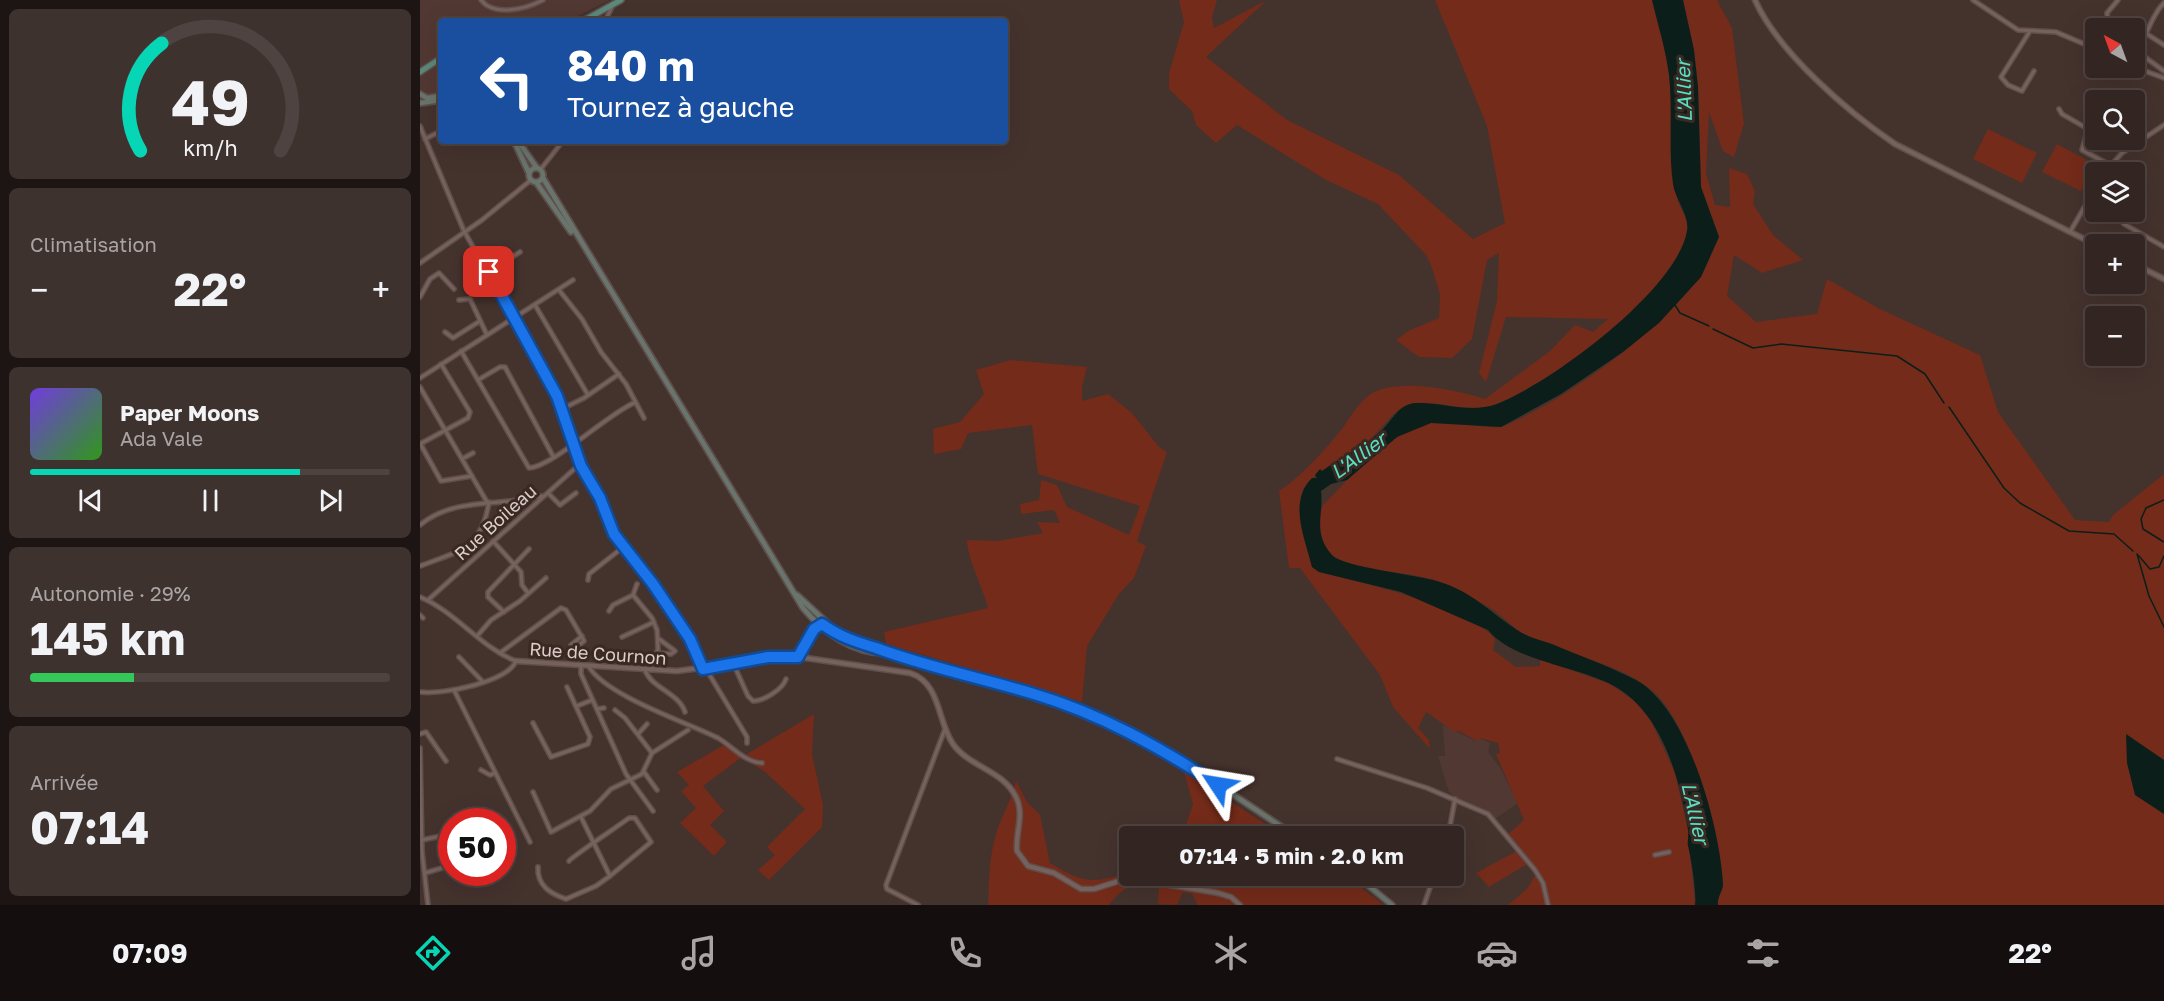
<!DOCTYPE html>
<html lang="fr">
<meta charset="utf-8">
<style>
body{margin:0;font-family:"Golos Text",sans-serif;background:#3e322f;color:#f1f3f6;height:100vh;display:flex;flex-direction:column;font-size:22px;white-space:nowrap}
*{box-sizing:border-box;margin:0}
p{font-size:20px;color:#a9a5a5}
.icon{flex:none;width:33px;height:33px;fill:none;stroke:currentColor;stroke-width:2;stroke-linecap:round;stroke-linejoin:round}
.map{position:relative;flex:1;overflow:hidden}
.details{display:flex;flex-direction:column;gap:9px;padding:9px;background:#1c1513;width:420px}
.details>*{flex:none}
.guide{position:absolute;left:18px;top:18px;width:570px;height:126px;border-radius:6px;box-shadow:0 6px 24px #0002,0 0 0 2px #4e4340;background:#1a4fa0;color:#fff;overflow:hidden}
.needle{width:39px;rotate:319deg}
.fabs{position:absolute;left:1665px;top:18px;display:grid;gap:12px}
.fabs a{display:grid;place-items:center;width:60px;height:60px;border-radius:6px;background:#332622;box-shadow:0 6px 24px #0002,0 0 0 2px #4e4340;font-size:30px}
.speed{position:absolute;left:18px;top:808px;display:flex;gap:12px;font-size:30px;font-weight:700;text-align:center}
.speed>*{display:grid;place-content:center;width:78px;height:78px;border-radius:50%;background:#332622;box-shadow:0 6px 24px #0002,0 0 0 2px #4e4340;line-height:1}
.speed .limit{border:9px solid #d22;background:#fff;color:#111}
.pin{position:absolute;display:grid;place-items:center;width:51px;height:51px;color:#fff;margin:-26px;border-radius:12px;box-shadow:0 3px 9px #0006}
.me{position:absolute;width:66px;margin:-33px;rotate:303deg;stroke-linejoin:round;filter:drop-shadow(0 0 4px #0008)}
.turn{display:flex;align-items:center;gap:21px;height:126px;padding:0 30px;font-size:27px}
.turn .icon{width:78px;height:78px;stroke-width:2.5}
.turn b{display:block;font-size:42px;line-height:51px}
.big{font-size:45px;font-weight:700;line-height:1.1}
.details .card{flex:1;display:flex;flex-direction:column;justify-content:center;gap:9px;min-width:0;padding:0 21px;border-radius:9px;background:#3e322f}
.details .dial{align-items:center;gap:0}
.dial svg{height:156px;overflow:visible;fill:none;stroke:#4e4340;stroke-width:7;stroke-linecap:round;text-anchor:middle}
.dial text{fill:#f1f3f6;stroke:none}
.song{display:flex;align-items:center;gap:18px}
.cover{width:72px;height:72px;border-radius:9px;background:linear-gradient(135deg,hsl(260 70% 55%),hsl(110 70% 35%))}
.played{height:6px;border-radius:3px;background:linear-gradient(90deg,#06d5b6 75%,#4e4340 75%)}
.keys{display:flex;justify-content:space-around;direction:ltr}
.heat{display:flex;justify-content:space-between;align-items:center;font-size:33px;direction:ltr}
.charge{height:9px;border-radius:4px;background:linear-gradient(90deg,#34c759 29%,#4e4340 0)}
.trip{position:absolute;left:699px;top:826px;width:345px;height:60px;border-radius:6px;background:#332622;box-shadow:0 6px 24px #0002,0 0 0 2px #4e4340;font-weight:700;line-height:60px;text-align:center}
.tab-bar{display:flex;height:96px;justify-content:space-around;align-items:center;background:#140f0e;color:#a9a5a5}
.tab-bar .icon{width:42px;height:42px}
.tab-bar .selected{color:#06d5b6}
.tab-bar b{font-size:27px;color:#f1f3f6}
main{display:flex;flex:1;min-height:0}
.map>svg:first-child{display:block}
.built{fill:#523832}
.green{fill:#742b19}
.water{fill:#0c1e1a}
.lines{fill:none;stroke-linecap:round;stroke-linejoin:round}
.stream{stroke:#0c1e1a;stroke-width:1.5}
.minor-casing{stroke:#5f4f4c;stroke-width:6}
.tertiary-casing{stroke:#5f4f4c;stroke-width:7}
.secondary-casing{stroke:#5f4f4c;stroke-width:8}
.primary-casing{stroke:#5f4f4c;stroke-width:8}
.minor{stroke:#77615c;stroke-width:3}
.tertiary{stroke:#77615c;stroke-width:4}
.secondary{stroke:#69756c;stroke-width:4.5}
.primary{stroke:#5b897b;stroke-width:5}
.route-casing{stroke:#114b97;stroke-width:15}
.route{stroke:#1a73e8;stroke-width:10}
.labels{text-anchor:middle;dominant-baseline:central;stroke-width:6;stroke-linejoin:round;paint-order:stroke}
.street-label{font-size:18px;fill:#dbcecb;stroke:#3a2823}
.water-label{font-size:20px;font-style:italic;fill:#55e0c3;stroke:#3a2823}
</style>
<main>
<section class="details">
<div class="card dial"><svg viewBox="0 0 100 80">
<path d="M14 69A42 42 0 1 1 86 69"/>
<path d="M14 69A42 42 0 0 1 25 14" stroke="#06d5b6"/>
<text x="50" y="56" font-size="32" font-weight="700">49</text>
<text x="50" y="72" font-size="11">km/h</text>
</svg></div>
<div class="card"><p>Climatisation</p>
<div class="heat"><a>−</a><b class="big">22°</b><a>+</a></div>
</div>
<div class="card">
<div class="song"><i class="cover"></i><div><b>Paper Moons</b><p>Ada Vale</p></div></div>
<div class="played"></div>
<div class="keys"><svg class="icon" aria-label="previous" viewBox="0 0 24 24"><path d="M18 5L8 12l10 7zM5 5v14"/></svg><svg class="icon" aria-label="pause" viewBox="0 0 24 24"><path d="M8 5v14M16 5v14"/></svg><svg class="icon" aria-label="next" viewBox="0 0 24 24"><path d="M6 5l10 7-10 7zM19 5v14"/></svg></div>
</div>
<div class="card"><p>Autonomie · 29%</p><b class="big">145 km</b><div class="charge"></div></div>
<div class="card"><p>Arrivée</p><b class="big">07:14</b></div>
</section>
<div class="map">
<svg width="1744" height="905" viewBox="0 0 1744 905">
<rect width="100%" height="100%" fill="#44322d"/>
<g class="built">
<polygon points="0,0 190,0 147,21 21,21 21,94 6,95 0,89"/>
<polygon points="1023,725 1056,741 1059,738 1070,743 1068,752 1080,768 1098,803 1075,819 1069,813 1037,799 1029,792 1018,756 1025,756"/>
</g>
<g class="green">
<path d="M759 0H797L792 17 794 28 847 0 786 57 867 120 979 175 1053 239 1085 223 1067 126 1015 0H1232C1238 25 1246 50 1249 75 1253 116 1252 157 1257 197 1259 209 1270 219 1267 232 1256 290 1131 384 1076 404 1049 414 1023 401 996 403 975 404 960 433 944 445 927 458 888 474 882 492 874 517 886 542 892 567L899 572C939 582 1051 607 1075 639L1073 650 1096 667 1120 666V659L1190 684 1216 702 1231 721 1255 773 1268 830 1275 905H1088L1107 889 1116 874 1109 863 1069 887 1056 873 1097 851 1087 835 1104 820 1076 754 1080 753 1078 743 1060 738 1057 741 1039 731 1035 732 1006 712 998 728 1009 740 1010 749 973 707 960 675 880 568H869L859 491C884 474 903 452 922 429 929 419 938 404 948 396 973 376 1037 390 1065 399L1130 351 1155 325 1173 332 1188 319 1086 317 1066 382 1059 373 1077 301 1079 253 1067 260 1052 339 1032 358 999 357 976 340 988 331 1019 318 1020 294 1011 265 1006 255 958 204 906 180 817 125 796 143 776 125 772 111 749 89V73L764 22Z"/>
<path d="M1263 0H1297L1312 28 1324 124 1314 157 1303 151 1289 112 1286 173 1295 205 1310 207 1309 168 1327 174 1335 191 1333 204 1353 235 1383 260 1342 273 1314 255 1307 296 1336 322 1397 314 1407 279 1460 309 1560 355 1578 412 1655 520 1689 522 1693 515 1744 474V905H1298C1297 897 1303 891 1303 884 1300 835 1271 727 1235 693 1201 661 1142 656 1102 633 1091 626 1082 615 1070 608 1054 598 1034 588 1017 581 995 572 926 570 912 555 900 542 896 521 903 505 931 477 971 430 1011 423 1029 419 1071 431 1084 426 1148 399 1237 333 1279 278 1288 267 1291 250 1299 237L1281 187 1278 87 1274 50Z"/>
<polygon points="1568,129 1617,153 1602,183 1553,159"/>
<polygon points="1637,144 1676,165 1661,191 1622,172"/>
<path d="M591 360 667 367 662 387V401L688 394 711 412 740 448 747 452 717 541 726 546 714 578 699 594 667 646 662 702 466 644 464 632 568 608C563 588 547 558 547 540L577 541 623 533 617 522 640 523 634 510 601 514 600 504 619 500 621 480 637 485 647 507 709 535 720 506 618 474 612 425 548 433 541 449 514 454 513 429 540 422 564 394 556 370Z"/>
<polygon points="394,714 392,754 403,805 402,827 349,880 338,870 355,855 347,847 385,809 345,772 322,757 283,786 304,811 290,825 307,842 294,856 260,823 276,808 261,791 269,785 257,772 304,745 322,757"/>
<polygon points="764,772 866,837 762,837 773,804"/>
<path d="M596 781 607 802 620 815 630 863C657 879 668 885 699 875L926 876 964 905H778L772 894 763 892 757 905 738 904 739 887C712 885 707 883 689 905H568C569 881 569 857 576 834 581 816 592 800 596 781Z"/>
</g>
<g class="water">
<path d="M1232 0H1263L1274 50 1278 87 1281 187 1299 237 1281 277 1239 323 1203 352 1141 394 1081 427 1011 423 977 437 927 480 911 484 901 491C904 514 892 533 912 555 922 567 998 575 1017 581 1054 592 1071 614 1102 633 1111 638 1122 641 1132 644 1160 656 1189 666 1216 680 1268 708 1300 827 1303 884 1303 891 1297 897 1298 905H1275C1277 894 1271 858 1268 846 1267 841 1269 836 1268 829 1259 777 1242 711 1192 685 1156 666 1093 661 1068 630L981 592 899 572 892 567C885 538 868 502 892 478H897L895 475 900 469 902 471C922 456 944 447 962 430 973 419 979 404 996 403 1023 402 1050 414 1077 404 1131 383 1257 290 1267 231 1270 216 1255 199 1253 184 1248 148 1253 111 1249 75 1246 50 1238 25 1232 0Z"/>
<polygon points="1706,734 1744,760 1744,814 1715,795 1707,763"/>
</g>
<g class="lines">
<g class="stream">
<polyline points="1255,305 1260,313 1289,326"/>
<polyline points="1293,329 1333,348 1361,344 1477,356 1505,374 1524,403"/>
<polyline points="1529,407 1584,488 1600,503 1649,531 1694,534 1713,551"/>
<polyline points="1744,500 1726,508 1721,519 1723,529 1744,542"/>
<polyline points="1717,554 1729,596 1744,627"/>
<polyline points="1718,555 1730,569 1739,567 1744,556"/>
</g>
<g class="minor-casing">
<g id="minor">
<path d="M61 0C74 17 106 9 123 0"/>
<polyline points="1553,0 1598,30 1636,32 1676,49"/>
<polyline points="185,21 192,7"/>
<polyline points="1689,28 1687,13 1698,0"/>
<polyline points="1610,31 1581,77 1588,85 1602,91 1614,71"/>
<polyline points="1727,34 1744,45"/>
<path d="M1714 50C1729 37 1730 16 1744 3"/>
<polyline points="1715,50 1744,71"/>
<polyline points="1714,67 1744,78"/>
<polyline points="1639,109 1642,114 1668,129 1662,150 1690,165"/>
<polyline points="1717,113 1719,141"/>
<polyline points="0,126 44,231 137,396 161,466 180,498 194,534 251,609 270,639 283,667"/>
<polyline points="5,139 21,131"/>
<polyline points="120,170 143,141"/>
<polyline points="1685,172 1702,153 1744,125"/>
<polyline points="1704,224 1744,247"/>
<polyline points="1650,232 1676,187"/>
<polyline points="0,263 62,220 111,180"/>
<polyline points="69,272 100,252"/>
<polyline points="139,290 162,319 181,352 206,384 224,418"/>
<polyline points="0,297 10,279 19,273 34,289"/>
<polyline points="39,300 50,299 67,335"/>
<polyline points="115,305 168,395"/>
<polyline points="25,332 33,338 60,321"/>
<path d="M41 351 109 468C134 466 186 415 214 403"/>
<polyline points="0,378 153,280"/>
<polyline points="58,380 80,367 85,367 133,456"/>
<polyline points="0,387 67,502"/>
<polyline points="142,409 164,398 199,374"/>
<polyline points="0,444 48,418 50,412 21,364"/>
<polyline points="1,445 21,481 52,476"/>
<polyline points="42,459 53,453"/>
<polyline points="128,493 140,505 156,493"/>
<path d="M0 525C35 496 82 507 122 496"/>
<polyline points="73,541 101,572 102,585 108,593"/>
<path d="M0 566C40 551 62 548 69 502"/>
<polyline points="168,580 169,574 202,548"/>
<polyline points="213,595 217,584"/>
<path d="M0 597C36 612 61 648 96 661 88 682 22 695 0 692"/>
<polyline points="8,600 161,463"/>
<polyline points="189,611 193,605 213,595 232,618 237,630 238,649 231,670"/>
<polyline points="84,612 68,597 68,592 109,549"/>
<polyline points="0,615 3,618"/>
<polyline points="58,635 71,620 100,601 126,578"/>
<polyline points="202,637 234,622"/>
<polyline points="80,653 141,608 146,610 163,639 164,641 153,650 151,645 162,636"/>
<polyline points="237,653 251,654 255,651 239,639"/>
<polyline points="39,657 63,682"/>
<path d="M313 663 328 696 333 701C344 701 363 689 366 679"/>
<polyline points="161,666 161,674 206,774 233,811"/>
<path d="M169 667C187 696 266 722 298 738 312 746 324 762 342 763"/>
<polyline points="286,669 327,737 327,743"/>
<path d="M225 670C231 688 259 693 265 712"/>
<polyline points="35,692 110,842"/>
<polyline points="157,706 172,700"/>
<polyline points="177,709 184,708"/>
<polyline points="195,710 205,718 232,753"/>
<polyline points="113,723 131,757 168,744 170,737 147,687"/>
<polyline points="0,734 6,732 26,761"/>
<polyline points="218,734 227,724"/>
<polyline points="0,748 2,851 8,905"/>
<polyline points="917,759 1007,788 1068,814 1115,870 1123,883 1128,905"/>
<polyline points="61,770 70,775 75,773"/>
<polyline points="224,772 237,790"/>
<polyline points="113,792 131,832 170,811 191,789 222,774 232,753 268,730"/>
<polyline points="32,822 35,817 47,813 54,822"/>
<polyline points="1028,837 1035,799"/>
<polyline points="2,840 26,835 32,824"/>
<polyline points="1235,855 1249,852"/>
<path d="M149 861C151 857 200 825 209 818H215L231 842 190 876"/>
<path d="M118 867C117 886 131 894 146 899L176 886 190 876 161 817"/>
<polyline points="5,873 32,865"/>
<polyline points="498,905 467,889 466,885 525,729"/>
<polyline points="1004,905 1014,876"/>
</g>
</g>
<g class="tertiary-casing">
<g id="tertiary">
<path d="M1335 0C1358 52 1428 112 1475 144L1676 245"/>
<polyline points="1714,264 1744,279"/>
<path d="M96 661 257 671 372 656 490 673C521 683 517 721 533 744 549 767 583 770 596 797 605 815 595 833 597 851L608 866 634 873 661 889H674L699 881 715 879 798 893 811 897 820 905"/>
</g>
</g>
<g class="secondary-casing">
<g id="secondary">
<polyline points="0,94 7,98 21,96"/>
<polyline points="0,103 21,100"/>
<polyline points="94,141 109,173"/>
<polyline points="98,141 117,168"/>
<circle cx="116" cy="175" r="7"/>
<path d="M123 178 383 608C403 632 433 654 466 653"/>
<polyline points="116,182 151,232"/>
<polyline points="377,595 419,634"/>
<path d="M404 626C420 638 440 642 458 649 521 675 590 683 654 707 735 738 805 790 877 837"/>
<polyline points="384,648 385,657"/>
<polyline points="378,657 394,629 400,626"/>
<polyline points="937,876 972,905"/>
</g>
</g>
<g class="primary-casing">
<g id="primary">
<polyline points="163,21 201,0"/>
<polyline points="0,72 21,58"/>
</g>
</g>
<use href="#minor" class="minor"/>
<use href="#tertiary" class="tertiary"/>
<use href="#secondary" class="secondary"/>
<use href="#primary" class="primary"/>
</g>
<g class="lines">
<g class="route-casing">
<path id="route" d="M69 272 137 396 161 466 180 498 194 534 233 584 270 639 283 669 348 657H378L394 629 402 624C418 636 436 642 456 648 507 667 561 678 614 694 681 714 739 747 798 785"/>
</g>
<use href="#route" class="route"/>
</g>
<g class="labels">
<g class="street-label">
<text transform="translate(75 522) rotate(-42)">Rue Boileau</text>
<text transform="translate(178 653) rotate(4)">Rue de Cournon</text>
</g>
<g class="water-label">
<text transform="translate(1263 91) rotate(-92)">L'Allier</text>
<text transform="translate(938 455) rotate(-36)">L'Allier</text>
<text transform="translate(1276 813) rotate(77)">L'Allier</text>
</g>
</g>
</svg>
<div class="fabs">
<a><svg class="needle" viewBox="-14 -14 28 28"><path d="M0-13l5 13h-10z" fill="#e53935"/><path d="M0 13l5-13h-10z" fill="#a9a5a5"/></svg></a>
<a><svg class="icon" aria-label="search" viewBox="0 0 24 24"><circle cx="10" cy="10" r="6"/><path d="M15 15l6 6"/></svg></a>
<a><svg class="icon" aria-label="layers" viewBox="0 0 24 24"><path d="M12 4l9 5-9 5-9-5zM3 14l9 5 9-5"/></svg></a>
<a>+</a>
<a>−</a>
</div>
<div class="speed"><div class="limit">50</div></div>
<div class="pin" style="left:69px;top:272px;background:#d93025"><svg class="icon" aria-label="arrive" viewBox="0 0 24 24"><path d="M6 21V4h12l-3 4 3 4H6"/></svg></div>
<svg class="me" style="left:798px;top:785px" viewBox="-20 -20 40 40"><path d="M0-17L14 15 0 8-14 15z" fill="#1a73e8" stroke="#fff" stroke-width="4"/></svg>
<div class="trip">07:14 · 5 min · 2.0 km</div>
<div class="guide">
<div class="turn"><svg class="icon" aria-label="left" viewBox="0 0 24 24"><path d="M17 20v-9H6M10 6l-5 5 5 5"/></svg><div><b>840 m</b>Tournez à gauche</div></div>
</div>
</div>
</main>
<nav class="tab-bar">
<b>07:09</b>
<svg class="icon selected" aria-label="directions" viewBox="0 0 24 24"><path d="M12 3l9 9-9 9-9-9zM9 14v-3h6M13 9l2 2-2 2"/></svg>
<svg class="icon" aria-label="music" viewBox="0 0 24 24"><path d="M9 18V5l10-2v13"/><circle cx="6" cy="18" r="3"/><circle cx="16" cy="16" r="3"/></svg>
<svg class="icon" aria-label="phone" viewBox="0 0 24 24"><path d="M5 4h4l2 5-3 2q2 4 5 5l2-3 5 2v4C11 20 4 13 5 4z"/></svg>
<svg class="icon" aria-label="climate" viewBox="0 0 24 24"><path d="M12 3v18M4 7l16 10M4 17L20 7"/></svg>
<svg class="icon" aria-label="car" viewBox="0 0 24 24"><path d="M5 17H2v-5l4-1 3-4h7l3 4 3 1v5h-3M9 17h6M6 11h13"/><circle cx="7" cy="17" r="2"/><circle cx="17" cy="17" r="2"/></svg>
<svg class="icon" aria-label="filters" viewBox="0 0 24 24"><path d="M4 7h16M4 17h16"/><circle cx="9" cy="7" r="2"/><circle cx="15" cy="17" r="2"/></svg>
<b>22°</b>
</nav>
